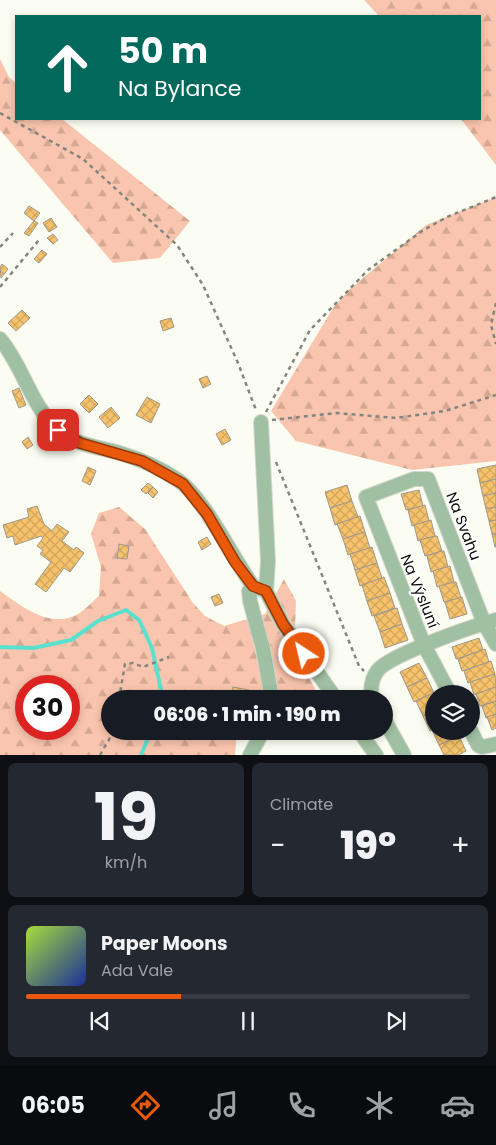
<!DOCTYPE html>
<meta charset="utf-8">
<style>
body{margin:0;font-family:Poppins,sans-serif;background:#242831;color:#f1f3f6;height:100vh;display:flex;flex-direction:column;font-size:19px;white-space:nowrap}
*{box-sizing:border-box;margin:0}
p{font-size:16px;color:#9ea1a6}
.icon{flex:none;width:28px;height:28px;fill:none;stroke:currentColor;stroke-width:2;stroke-linecap:round;stroke-linejoin:round}
.map{position:relative;height:755px;overflow:hidden}
.details{display:flex;flex-direction:column;gap:8px;padding:8px;background:#0d0f14;flex:1}
.details>*{flex:none}
.banner{position:absolute;left:15px;top:15px;width:466px;height:105px;border-radius:0px;box-shadow:0 2px 8px #0003;background:#00695c;color:#fff;overflow:hidden}
.fabs{position:absolute;left:425px;top:685px;display:grid;gap:10px}
.fabs a{display:grid;place-items:center;width:55px;height:55px;border-radius:50%;background:#171b24;box-shadow:0 2px 8px #0003;font-size:25px}
.speed{position:absolute;left:15px;top:675px;display:flex;gap:10px;font-size:25px;font-weight:700;text-align:center}
.speed>*{display:grid;place-content:center;width:65px;height:65px;border-radius:50%;background:#171b24;box-shadow:0 2px 8px #0003;line-height:1}
.speed .limit{border:8px solid #d22;background:#fff;color:#111}
.pin{position:absolute;display:grid;place-items:center;width:42px;height:42px;color:#fff;margin:-21px;border-radius:10px;box-shadow:0 2px 8px #0006}
.me{position:absolute;width:55px;margin:-28px;rotate:325deg;stroke-linejoin:round;filter:drop-shadow(0 0 4px #0008)}
.turn{display:flex;align-items:center;gap:18px;height:105px;padding:0 20px;font-size:22px}
.turn .icon{width:65px;height:65px;stroke-width:2.5}
.turn b{display:block;font-size:35px;line-height:42px}
.big{font-size:38px;font-weight:800;line-height:1.1}
.details .card{flex:1;display:flex;flex-direction:column;justify-content:center;gap:8px;min-width:0;padding:0 18px;border-radius:8px;background:#242831}
.details .dial{align-items:center;gap:0}
.dial b{font-size:65px;line-height:1}
.song{display:flex;align-items:center;gap:15px}
.cover{width:60px;height:60px;border-radius:8px;background:linear-gradient(135deg,hsl(80 70% 55%),hsl(230 70% 35%))}
.played{height:5px;border-radius:2px;background:linear-gradient(90deg,#ea580c 35%,#363941 35%)}
.keys{display:flex;justify-content:space-around;direction:ltr}
.heat{display:flex;justify-content:space-between;align-items:center;font-size:28px;direction:ltr}
.details .tiles{flex:1;display:grid;gap:8px;grid-template-columns:1fr 1fr}
.card:last-child{grid-column:span 2}
.trip{position:absolute;left:101px;top:690px;width:292px;height:50px;border-radius:25px;background:#171b24;box-shadow:0 2px 8px #0003;font-weight:800;line-height:50px;text-align:center}
.dock{display:flex;height:80px;justify-content:space-around;align-items:center;background:#090b0e;color:#9ea1a6}
.dock .icon{width:35px;height:35px}
.dock .selected{color:#ea580c}
.dock b{font-size:22px;color:#f1f3f6}
.map>svg:first-child{display:block}
.forest{fill:url(#forest-firs);fill-rule:evenodd}
.lines{fill:none;stroke-linecap:round;stroke-linejoin:round}
.stream{stroke:#5ae1cd;stroke-width:4}
.building{fill:url(#building-cross-hatch);stroke:#9e9890}
.minor-casing{stroke:#d5d6cd;stroke-width:16}
.path{stroke:#84857e;stroke-width:2.5;stroke-dasharray:4 4;stroke-linecap:butt}
.minor{stroke:#9fc0a2;stroke-width:14}
.route-casing{stroke:#983908;stroke-width:12}
.route{stroke:#ea580c;stroke-width:9}
.labels{text-anchor:middle;dominant-baseline:central;stroke-width:4;stroke-linejoin:round;paint-order:stroke}
.street-label{font-size:15px;fill:#0b0c08;stroke:#fff}
</style>
<div class="map">
<svg width="496" height="755" viewBox="0 0 496 755">
<defs>
<pattern id="forest-firs" width="22" height="20" patternUnits="userSpaceOnUse" patternTransform="scale(1.25)"><rect width="22" height="20" fill="#fac5ae"/><path d="M5 1l3.5 6h-7zM16 11l3.5 6h-7z" fill="#d5a894"/></pattern>
<pattern id="building-cross-hatch" width="8" height="8" patternUnits="userSpaceOnUse" patternTransform="scale(1.25)"><rect width="8" height="8" fill="#f6c26b"/><path d="M0 0l8 8M0 8l8-8" fill="none" stroke="#d2a65b"/></pattern>
</defs>
<rect width="100%" height="100%" fill="#fbfdf2"/>
<g class="forest">
<polygon points="364,0 496,0 496,165 461,119 480,119 480,16 379,16"/>
<polygon points="0,59 9,77 16,83 16,119 62,119 190,221 160,258 113,263 0,130"/>
<polygon points="496,197 496,461 412,470 296,441 271,411 333,308 349,290 426,225"/>
<path d="M119 507 145 529 193 603 205 616 224 626 265 614 284 579 296 601 294 652 321 699H110V731H237L235 755H0V591C21 606 51 630 78 614 86 609 93 601 99 596L101 567 91 534 99 513ZM26 686H69V729H26Z"/>
</g>
<g class="lines">
<g class="stream">
<polyline points="0,647 33,648 71,640 98,621 126,610 139,620 152,648 163,699"/>
<polyline points="141,755 151,731"/>
</g>
</g>
<g class="building">
<polygon points="29,206 40,213 34,221 24,213"/>
<polygon points="51,218 57,227 49,232 43,223"/>
<polygon points="34,221 38,223 29,236 24,233"/>
<polygon points="53,234 58,240 53,244 47,238"/>
<polygon points="42,250 47,254 39,263 34,259"/>
<polygon points="2,264 8,269 1,278 0,267"/>
<polygon points="22,310 30,318 16,331 8,323"/>
<polygon points="171,318 174,327 163,331 160,321"/>
<polygon points="207,376 211,384 203,388 199,379"/>
<polygon points="19,388 26,405 19,408 12,391"/>
<polygon points="89,395 98,404 89,413 80,404"/>
<polygon points="147,397 160,404 151,423 136,415"/>
<polygon points="111,407 120,418 108,428 99,417"/>
<polygon points="225,429 231,440 222,445 216,434"/>
<polygon points="28,437 33,445 27,449 22,442"/>
<polygon points="496,465 496,479 480,483 477,469"/>
<polygon points="88,467 96,471 90,485 82,481"/>
<polygon points="496,479 496,493 483,496 480,483"/>
<polygon points="148,483 153,487 146,494 141,490"/>
<polygon points="347,485 352,501 330,508 325,492"/>
<polygon points="153,487 158,492 153,498 148,493"/>
<polygon points="419,490 423,506 406,510 401,494"/>
<polygon points="496,493 496,507 486,509 483,496"/>
<polygon points="352,501 358,517 335,525 330,508"/>
<polygon points="425,505 429,521 412,526 408,510"/>
<polygon points="37,506 44,524 52,531 57,524 69,532 62,541 74,550 76,547 84,553 70,572 64,568 46,592 35,584 51,562 40,554 43,550 37,546 43,538 41,536 15,545 13,536 7,538 3,525 29,517 27,509"/>
<polygon points="496,507 496,520 489,521 486,509"/>
<polygon points="360,516 365,532 343,539 337,524"/>
<polygon points="431,520 435,536 418,541 414,525"/>
<polygon points="496,520 496,534 492,534 489,521"/>
<polygon points="365,532 370,548 348,555 343,539"/>
<polygon points="492,534 496,534 496,547 495,547"/>
<polygon points="435,536 437,536 442,551 425,556 420,540"/>
<polygon points="207,537 211,544 202,550 198,542"/>
<polygon points="119,544 129,546 127,559 117,558"/>
<polygon points="372,547 377,563 355,570 350,554"/>
<polygon points="442,551 444,551 448,567 431,572 427,556"/>
<polygon points="377,563 382,578 360,586 355,570"/>
<polygon points="450,566 454,582 437,587 433,571"/>
<polygon points="384,577 390,593 367,601 362,585"/>
<polygon points="454,582 456,582 461,598 444,602 439,586"/>
<polygon points="390,593 395,608 372,616 367,601"/>
<polygon points="219,594 223,603 215,606 211,597"/>
<polygon points="462,597 467,614 450,619 445,602"/>
<polygon points="397,608 402,624 380,632 374,616"/>
<polygon points="402,624 408,640 385,648 380,632"/>
<polygon points="479,638 483,650 456,659 452,647"/>
<polygon points="485,649 489,662 462,671 458,659"/>
<polygon points="491,661 495,674 468,683 464,671"/>
<polygon points="419,663 427,678 407,687 400,672"/>
<polygon points="495,674 496,687 474,695 470,682"/>
<polygon points="427,678 434,693 414,702 407,687"/>
<polygon points="233,687 249,690 248,698 232,696"/>
<polygon points="496,687 496,701 480,706 476,694"/>
<polygon points="436,692 434,694 434,711 423,716 416,701"/>
<polygon points="496,701 496,714 486,718 482,706"/>
<polygon points="434,711 434,730 430,731 423,716"/>
<polygon points="496,714 496,728 492,730 487,717"/>
<polygon points="432,730 456,731 459,736 439,745"/>
<polygon points="459,736 466,751 458,755 444,755 439,745"/>
</g>
<g class="lines">
<g class="minor-casing">
<g id="minor">
<path d="M0 339C23 366 30 404 57 429 75 446 101 447 123 454 142 460 162 469 178 480 205 499 232 557 253 586"/>
<polyline points="261,422 268,561 266,591"/>
<polyline points="253,586 249,591 250,601 263,649 272,699"/>
<polyline points="258,588 266,591 283,624 336,699"/>
<polyline points="450,694 424,645 366,497 414,479 428,479 484,623 496,644"/>
<path d="M372 699C370 688 371 679 378 670 392 654 473 626 496 620"/>
<polyline points="385,721 404,755"/>
<polyline points="359,731 376,755"/>
<polyline points="471,731 478,745 482,747 496,744"/>
<polyline points="250,755 263,731"/>
</g>
</g>
<g class="path">
<polyline points="0,113 83,159 177,245 203,285 238,363 256,410"/>
<polyline points="0,247 13,233"/>
<polyline points="0,287 39,240"/>
<polyline points="496,303 491,325 496,344"/>
<polyline points="266,412 310,330 368,270 422,231 447,217 496,197"/>
<polyline points="272,420 336,413 396,418 445,411 496,395"/>
<polyline points="276,462 359,666 364,671"/>
<polyline points="119,699 125,664 133,663 143,667 169,657"/>
<polyline points="100,755 114,731"/>
</g>
<use href="#minor" class="minor"/>
</g>
<g class="lines">
<g class="route-casing">
<polyline id="route" points="58,430 80,443 142,461 183,484 207,514 235,562 253,586 266,591 283,624 304,654"/>
</g>
<use href="#route" class="route"/>
</g>
<g class="labels">
<g class="street-label">
<text transform="translate(464 526) rotate(69)">Na Svahu</text>
<text transform="translate(420 591) rotate(68)">Na Výsluní</text>
</g>
</g>
</svg>
<div class="fabs">
<a><svg class="icon" aria-label="layers" viewBox="0 0 24 24"><path d="M12 4l9 5-9 5-9-5zM3 14l9 5 9-5"/></svg></a>
</div>
<div class="speed"><div class="limit">30</div></div>
<div class="pin" style="left:58px;top:430px;background:#d93025"><svg class="icon" aria-label="arrive" viewBox="0 0 24 24"><path d="M6 21V4h12l-3 4 3 4H6"/></svg></div>
<svg class="me" style="left:304px;top:654px" viewBox="-20 -20 40 40"><circle r="17" fill="#ea580c" stroke="#fff" stroke-width="3"/><path d="M0-11L8 9 0 5-8 9z" fill="#fff"/></svg>
<div class="trip">06:06 · 1 min · 190 m</div>
<div class="banner">
<div class="turn"><svg class="icon" aria-label="ahead" viewBox="0 0 24 24"><path d="M12 20V5M6 11l6-6 6 6"/></svg><div><b>50 m</b>Na Bylance</div></div>
</div>
</div>
<section class="details">
<div class="tiles">
<div class="card dial"><b>19</b><p>km/h</p></div>
<div class="card"><p>Climate</p>
<div class="heat"><a>−</a><b class="big">19°</b><a>+</a></div>
</div>
<div class="card">
<div class="song"><i class="cover"></i><div><b>Paper Moons</b><p>Ada Vale</p></div></div>
<div class="played"></div>
<div class="keys"><svg class="icon" aria-label="previous" viewBox="0 0 24 24"><path d="M18 5L8 12l10 7zM5 5v14"/></svg><svg class="icon" aria-label="pause" viewBox="0 0 24 24"><path d="M8 5v14M16 5v14"/></svg><svg class="icon" aria-label="next" viewBox="0 0 24 24"><path d="M6 5l10 7-10 7zM19 5v14"/></svg></div>
</div>
</div>
</section>
<nav class="dock">
<b>06:05</b>
<svg class="icon selected" aria-label="directions" viewBox="0 0 24 24"><path d="M12 3l9 9-9 9-9-9zM9 14v-3h6M13 9l2 2-2 2"/></svg>
<svg class="icon" aria-label="music" viewBox="0 0 24 24"><path d="M9 18V5l10-2v13"/><circle cx="6" cy="18" r="3"/><circle cx="16" cy="16" r="3"/></svg>
<svg class="icon" aria-label="phone" viewBox="0 0 24 24"><path d="M5 4h4l2 5-3 2q2 4 5 5l2-3 5 2v4C11 20 4 13 5 4z"/></svg>
<svg class="icon" aria-label="climate" viewBox="0 0 24 24"><path d="M12 3v18M4 7l16 10M4 17L20 7"/></svg>
<svg class="icon" aria-label="car" viewBox="0 0 24 24"><path d="M5 17H2v-5l4-1 3-4h7l3 4 3 1v5h-3M9 17h6M6 11h13"/><circle cx="7" cy="17" r="2"/><circle cx="17" cy="17" r="2"/></svg>
</nav>
